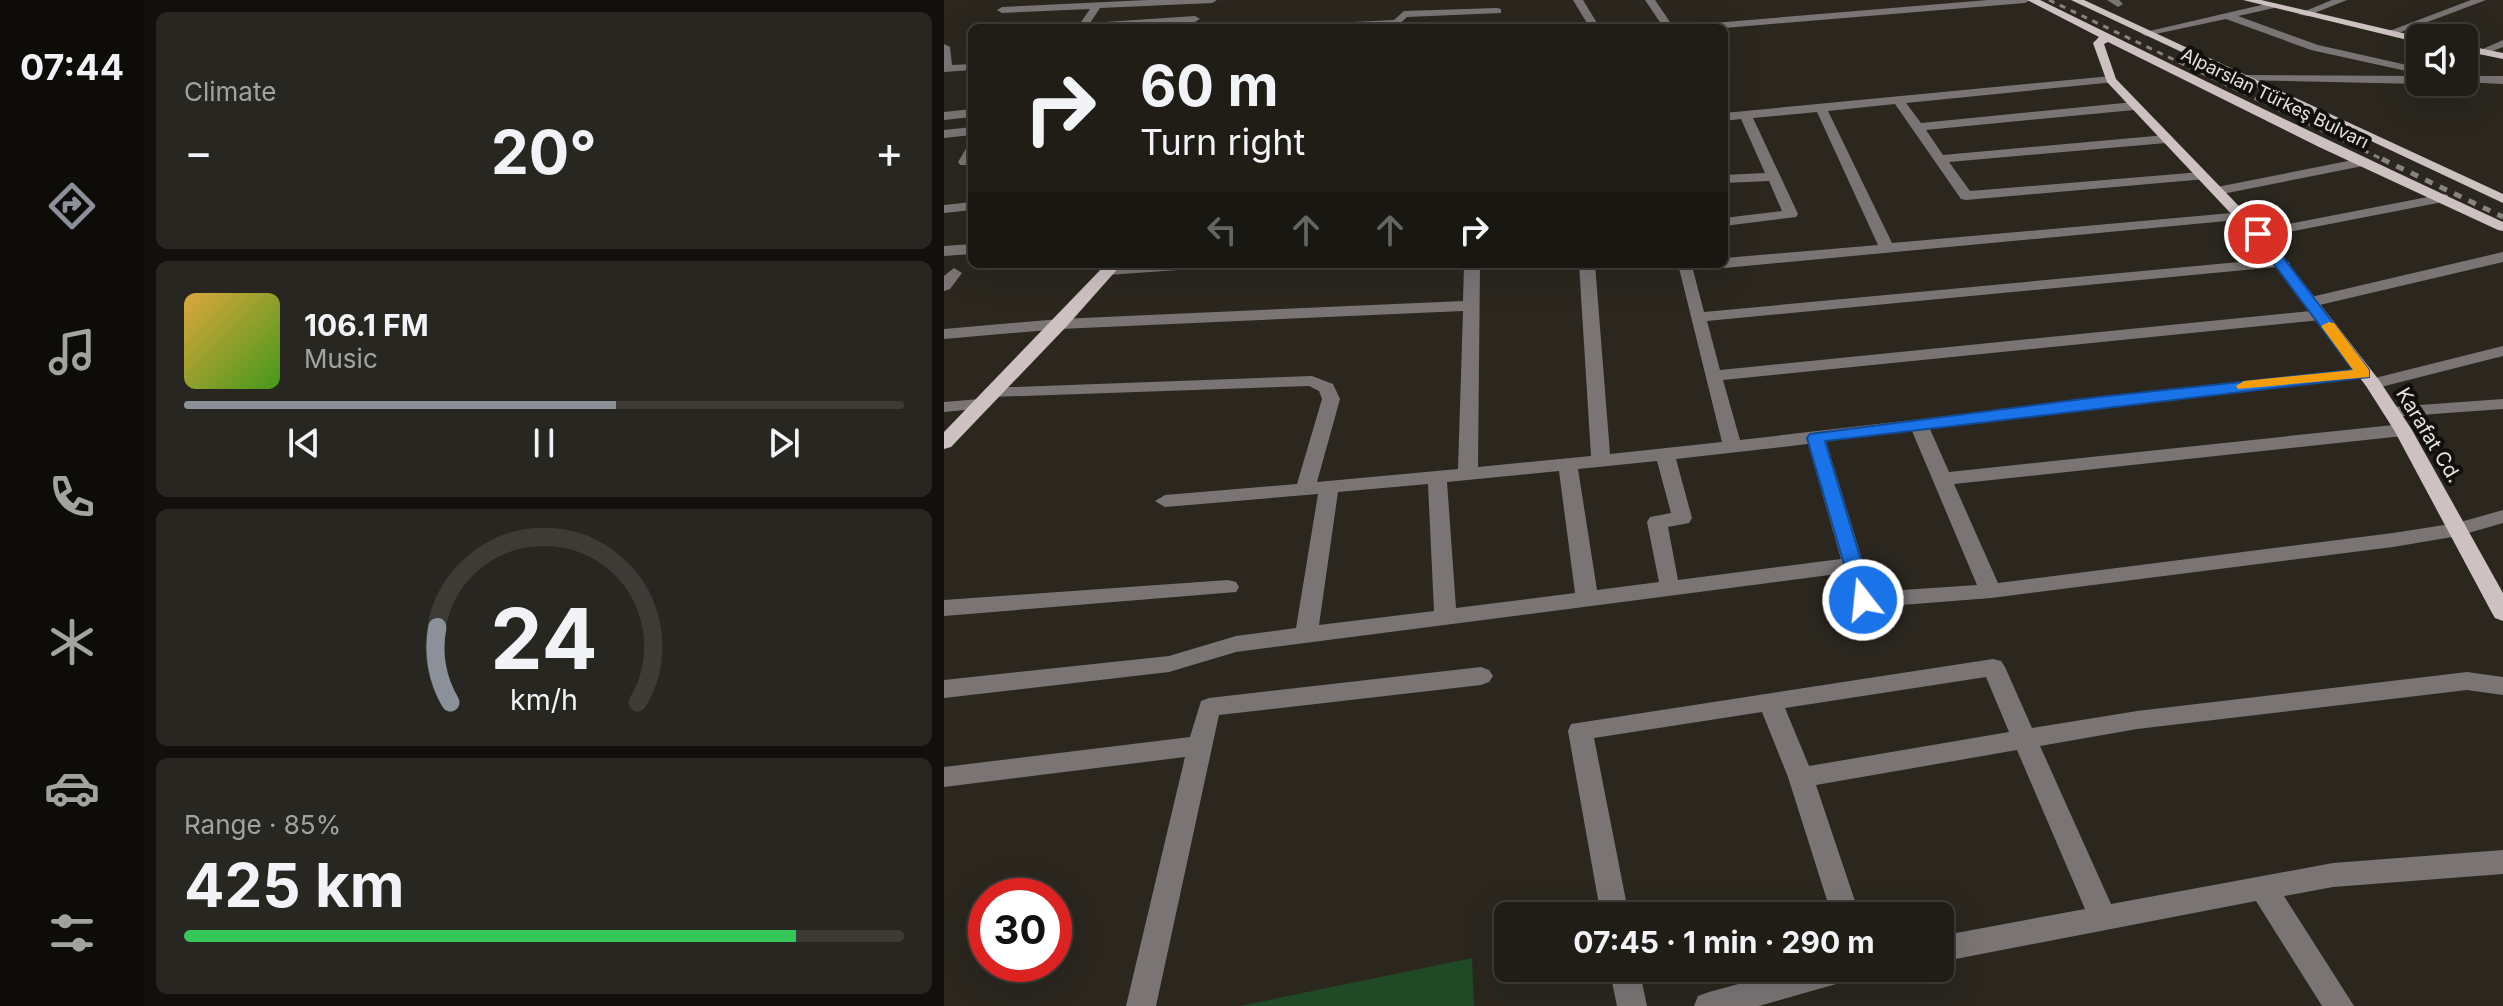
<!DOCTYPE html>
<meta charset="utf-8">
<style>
body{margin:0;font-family:Inter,sans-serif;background:#282620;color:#f1f3f6;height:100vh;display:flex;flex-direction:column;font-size:30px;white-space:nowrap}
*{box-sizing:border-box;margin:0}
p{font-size:26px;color:#a2a2a1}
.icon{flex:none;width:44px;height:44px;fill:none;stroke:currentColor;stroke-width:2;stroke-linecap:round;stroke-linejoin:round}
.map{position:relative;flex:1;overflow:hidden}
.details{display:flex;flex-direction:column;gap:12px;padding:12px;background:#12100d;width:800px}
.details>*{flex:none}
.banner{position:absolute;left:24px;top:24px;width:760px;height:244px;border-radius:12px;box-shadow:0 8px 32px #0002,0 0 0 2px #3d3b36;background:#201d17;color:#f1f3f6;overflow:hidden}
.buttons{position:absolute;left:1462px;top:24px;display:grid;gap:16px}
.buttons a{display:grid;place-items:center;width:72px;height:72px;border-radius:12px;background:#201d17;box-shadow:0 8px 32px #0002,0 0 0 2px #3d3b36;font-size:40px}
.speed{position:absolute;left:24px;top:878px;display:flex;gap:16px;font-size:40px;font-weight:700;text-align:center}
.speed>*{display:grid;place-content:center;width:104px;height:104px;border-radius:50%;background:#201d17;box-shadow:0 8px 32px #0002,0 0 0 2px #3d3b36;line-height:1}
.speed .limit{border:12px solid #d22;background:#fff;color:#111}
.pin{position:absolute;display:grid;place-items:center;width:68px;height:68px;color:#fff;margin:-34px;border:4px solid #fff;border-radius:50%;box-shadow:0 2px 8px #0007}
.me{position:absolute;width:88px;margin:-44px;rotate:344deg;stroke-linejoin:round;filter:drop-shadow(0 0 6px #0008)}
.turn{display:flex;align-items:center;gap:28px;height:168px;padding:0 40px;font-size:36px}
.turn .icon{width:104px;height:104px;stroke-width:2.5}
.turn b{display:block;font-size:56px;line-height:68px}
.lanes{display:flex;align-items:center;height:76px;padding:0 40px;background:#0003;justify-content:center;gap:40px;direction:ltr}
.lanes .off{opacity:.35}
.big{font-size:60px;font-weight:700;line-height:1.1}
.details .card{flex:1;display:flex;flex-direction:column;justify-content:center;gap:12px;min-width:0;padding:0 28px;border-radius:12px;background:#282620}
.details .dial{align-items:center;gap:0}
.dial svg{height:208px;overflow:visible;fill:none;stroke:#3d3b36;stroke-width:7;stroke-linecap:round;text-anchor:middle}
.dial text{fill:#f1f3f6;stroke:none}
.song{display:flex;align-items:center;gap:24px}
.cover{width:96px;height:96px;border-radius:12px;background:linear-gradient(135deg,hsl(40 70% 55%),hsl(100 70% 35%))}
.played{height:8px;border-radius:4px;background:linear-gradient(90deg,#8c9099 60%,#3d3b36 60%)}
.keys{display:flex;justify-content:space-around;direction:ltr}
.heat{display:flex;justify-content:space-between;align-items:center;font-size:44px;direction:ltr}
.charge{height:12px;border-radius:6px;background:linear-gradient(90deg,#34c759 85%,#3d3b36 0)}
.trip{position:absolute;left:550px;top:902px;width:460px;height:80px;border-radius:12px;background:#201d17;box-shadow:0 8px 32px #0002,0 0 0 2px #3d3b36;font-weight:700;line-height:80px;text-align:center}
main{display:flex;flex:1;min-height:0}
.menu{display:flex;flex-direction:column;width:144px;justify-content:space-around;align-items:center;background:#0d0c09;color:#a2a2a1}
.menu .icon{width:56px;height:56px}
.menu .current{color:#8c9099}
.menu b{font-size:36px;color:#f1f3f6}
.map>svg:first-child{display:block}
.green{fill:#204926}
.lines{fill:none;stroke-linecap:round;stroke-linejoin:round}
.minor{fill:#7a7475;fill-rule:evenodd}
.major{fill:#cdc1c2;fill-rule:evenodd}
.rail-far1{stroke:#87847d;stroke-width:3;stroke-dasharray:6 6;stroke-linecap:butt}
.rail{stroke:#87847d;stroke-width:5;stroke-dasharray:8 8;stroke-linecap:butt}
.route{fill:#1a73e8;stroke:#114b97;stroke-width:2}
.slow{fill:#f59e0b}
.labels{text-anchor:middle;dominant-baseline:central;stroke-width:8;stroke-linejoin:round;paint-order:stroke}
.far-street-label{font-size:18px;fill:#e7e4de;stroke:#12100d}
.street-label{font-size:20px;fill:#e7e4de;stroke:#12100d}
</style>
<main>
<nav class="menu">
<b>07:44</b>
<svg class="icon current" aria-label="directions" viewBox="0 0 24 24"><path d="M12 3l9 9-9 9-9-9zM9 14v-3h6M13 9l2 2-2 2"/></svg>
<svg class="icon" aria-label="music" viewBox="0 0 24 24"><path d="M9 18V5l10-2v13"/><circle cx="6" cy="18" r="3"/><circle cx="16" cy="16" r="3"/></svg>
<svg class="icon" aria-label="phone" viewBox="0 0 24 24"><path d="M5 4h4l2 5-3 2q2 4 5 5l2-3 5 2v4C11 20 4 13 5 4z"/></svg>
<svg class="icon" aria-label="climate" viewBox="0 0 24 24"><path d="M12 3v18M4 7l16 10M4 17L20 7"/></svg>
<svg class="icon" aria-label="car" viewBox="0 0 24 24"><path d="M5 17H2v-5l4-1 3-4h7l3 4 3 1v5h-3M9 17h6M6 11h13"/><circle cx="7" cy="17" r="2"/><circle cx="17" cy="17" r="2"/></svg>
<svg class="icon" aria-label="filters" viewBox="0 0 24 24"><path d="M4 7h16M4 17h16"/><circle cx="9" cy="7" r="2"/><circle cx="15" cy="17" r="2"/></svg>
</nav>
<section class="details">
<div class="card"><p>Climate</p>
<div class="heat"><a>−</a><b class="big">20°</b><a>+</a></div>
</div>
<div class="card">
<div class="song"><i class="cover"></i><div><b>106.1 FM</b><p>Music</p></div></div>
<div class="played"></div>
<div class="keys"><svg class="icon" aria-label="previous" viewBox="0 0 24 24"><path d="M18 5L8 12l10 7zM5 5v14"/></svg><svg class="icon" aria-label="pause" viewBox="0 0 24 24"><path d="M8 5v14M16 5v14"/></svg><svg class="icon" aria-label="next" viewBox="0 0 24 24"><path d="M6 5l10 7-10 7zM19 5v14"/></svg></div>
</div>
<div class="card dial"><svg viewBox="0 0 100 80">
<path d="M14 69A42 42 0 1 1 86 69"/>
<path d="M14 69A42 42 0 0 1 9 40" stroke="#8c9099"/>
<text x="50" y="56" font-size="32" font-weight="700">24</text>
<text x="50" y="72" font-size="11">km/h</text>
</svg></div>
<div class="card"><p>Range · 85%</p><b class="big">425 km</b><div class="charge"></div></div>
</section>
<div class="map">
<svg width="1559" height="1006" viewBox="0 0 1559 1006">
<rect width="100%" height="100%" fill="#2b271f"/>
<polygon class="green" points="528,958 530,1006 296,1006"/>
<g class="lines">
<g class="minor">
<polygon points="204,0 273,0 268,3 156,8 146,23 251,16 256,19 251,22 133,28 146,9 58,13 53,10 58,7"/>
<polygon points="629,0 639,0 656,28 646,28"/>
<polygon points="701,0 711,0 730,28 720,28"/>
<polygon points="1044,0 1086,0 1081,3 780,28 740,28 745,25"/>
<polygon points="1163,0 1175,0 1179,4 1174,7"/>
<polygon points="1388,0 1403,0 1363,16 1354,14"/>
<polygon points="1527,0 1542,0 1449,35 1440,33"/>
<polygon points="1326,3 1331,6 1330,8 1294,16 1374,45 1476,68 1476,74 1367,50 1282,19 1202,36 1197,33"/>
<polygon points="553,8 557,9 557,13 463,17 453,26 345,28 350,25 450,20 460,11"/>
<polygon points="1559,40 1559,47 1538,55 1532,52"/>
<polygon points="0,44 6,47 8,65 28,64 28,70 0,72"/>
<polygon points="1299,75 1476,76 1476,82 1480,82 1476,84 1295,80 1293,78"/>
<polygon points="1167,76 1171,78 1171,82 962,103 977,123 1190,102 1196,106 1190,110 982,130 999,155 1222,135 1228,139 1222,143 1005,162 1026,191 1257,172 1262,173 1262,179 1022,200 1017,199 951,104 884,111 948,243 1299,212 1304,213 1304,219 780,268 773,264 780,264 780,258 934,245 873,112 809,118 854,214 852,217 780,226 780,218 838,211 825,181 780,183 780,175 821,173 797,119 780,121 780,113"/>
<polygon points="1520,76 1559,76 1559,84 1516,82 1520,82"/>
<polygon points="28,109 28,117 0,120 0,112"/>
<polygon points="28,127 28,135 0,138 0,130"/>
<polygon points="28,146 28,165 16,165 14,162 23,147"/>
<polygon points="1419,158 1426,162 1424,165 1273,195 1266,191 1273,187"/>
<polygon points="1499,194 1504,195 1504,201 1314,238 1307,234 1314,230"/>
<polygon points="28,202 28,210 0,213 0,205"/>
<polygon points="28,244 28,254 0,256 0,246"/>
<polygon points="1559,252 1559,262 1367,307 1359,302 1367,297"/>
<path d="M1338 258 1346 263 1343 266 763 321 776 370 1376 310 1384 315 1376 320 779 380 796 440 1420 368 1429 373 1426 377 986 429 1005 472 1459 424 1468 430 1459 436 1010 484 1054 583 1449 533 1513 523 1559 510V523L1514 536 1449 547 1047 598 919 608 911 605 901 573 292 652 225 672 0 698V680L225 656 292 636 352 628 374 494 221 507 211 501 221 495 353 484 378 399 375 391 365 386 48 397 39 392 42 388 368 376 389 384 396 399 373 482 514 469 519 311 116 329 0 339V329L116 319 519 301 520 264H536L534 467 647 456 635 264H651L666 454 778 442 734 264H772L769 267 749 270 760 312ZM968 431 1033 585 928 592 882 441ZM864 444 897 559 734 580 724 527 745 523 748 518 732 459ZM713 461 727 513 706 517 703 522 715 582 653 590 634 469ZM615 471 631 593 512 608 503 482ZM484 484 490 611 375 625 394 492Z"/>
<polygon points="183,264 256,264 248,269 164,275 156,270 164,265"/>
<polygon points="10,268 18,273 6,289 0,291 0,276"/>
<polygon points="1559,346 1559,356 1429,389 1420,384 1423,380"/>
<polygon points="36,399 45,404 42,408 0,412 0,402"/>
<polygon points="1559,399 1559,409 1448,417 1439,412 1448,407"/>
<polygon points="284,580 292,582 295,587 292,592 0,616 0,600"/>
<path d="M1049 659 1057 661 1061 667 1088 728 1193 711 1523 672 1559 677V695L1523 690 1193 729 1096 746 1167 904 1389 863 1559 850V874L1389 887 1340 896 1410 1006H1378L1312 901 996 962V936L1141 909 1073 750 872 785 916 916H888L844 777 818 712 650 738 685 916H657L624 731 627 724ZM1042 677 1065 732 865 766 841 708Z"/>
<polygon points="537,667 545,670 549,676 545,682 537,685 275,715 212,1006 182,1006 241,757 0,787 0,767 246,737 257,701 265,698"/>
<polygon points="665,968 695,968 703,1006 673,1006"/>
<polygon points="854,968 918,968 913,977 903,981 815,1006 750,1006 754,996 765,992"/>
</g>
<g class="major">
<path d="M1083 0H1096C1248 75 1403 150 1559 222V231L1554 230 1375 147 1164 42 1160 44 1172 79 1319 231 1435 380 1468 430 1559 593V621L1551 618 1548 613 1450 430 1422 386 1309 237 1163 82 1149 43 1155 37Z"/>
<polygon points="1127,0 1140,0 1559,194 1559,203"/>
<polygon points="1299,0 1317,0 1480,38 1476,38 1476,43"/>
<polygon points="1520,45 1559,53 1559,59 1520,51"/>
<polygon points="162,264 178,264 122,327 7,447 0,449 0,432"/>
</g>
<polyline class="rail-far1" points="1105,0 1442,161"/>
<polyline class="rail" points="1438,159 1559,217"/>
</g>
<polygon class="route" points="1309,231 1319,231 1425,370 1425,377 881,441 929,600 926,605 912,605 863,438 866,434 1154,397 1409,370 1309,236"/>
<polygon class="slow" points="1385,322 1390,323 1425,370 1425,377 1294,389 1292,386 1300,381 1409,370 1377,326"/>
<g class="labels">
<g class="far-street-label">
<text transform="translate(1331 98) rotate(26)">Alparslan Türkeş Bulvarı</text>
</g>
<g class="street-label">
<text transform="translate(1485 435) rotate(59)">Karafat Cd.</text>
</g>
</g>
</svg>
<div class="buttons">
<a><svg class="icon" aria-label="sound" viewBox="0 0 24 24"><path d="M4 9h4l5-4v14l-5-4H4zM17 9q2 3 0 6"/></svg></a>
</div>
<div class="speed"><div class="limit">30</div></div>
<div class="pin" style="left:1314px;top:234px;background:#d93025"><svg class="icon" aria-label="arrive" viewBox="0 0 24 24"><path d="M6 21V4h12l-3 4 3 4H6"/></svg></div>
<svg class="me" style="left:919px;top:600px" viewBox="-20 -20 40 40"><circle r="17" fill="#1a73e8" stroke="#fff" stroke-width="3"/><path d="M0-11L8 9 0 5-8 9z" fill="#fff"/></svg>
<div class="trip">07:45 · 1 min · 290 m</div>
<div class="banner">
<div class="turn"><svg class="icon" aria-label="right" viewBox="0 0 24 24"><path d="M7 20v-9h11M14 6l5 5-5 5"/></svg><div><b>60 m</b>Turn right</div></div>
<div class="lanes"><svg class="icon off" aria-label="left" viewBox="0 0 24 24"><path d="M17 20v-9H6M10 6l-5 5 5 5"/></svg><svg class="icon off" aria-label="ahead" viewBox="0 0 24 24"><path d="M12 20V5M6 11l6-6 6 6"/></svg><svg class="icon off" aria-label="ahead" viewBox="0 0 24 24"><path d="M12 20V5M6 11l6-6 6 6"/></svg><svg class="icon" aria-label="right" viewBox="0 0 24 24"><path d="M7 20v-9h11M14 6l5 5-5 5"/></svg></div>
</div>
</div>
</main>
